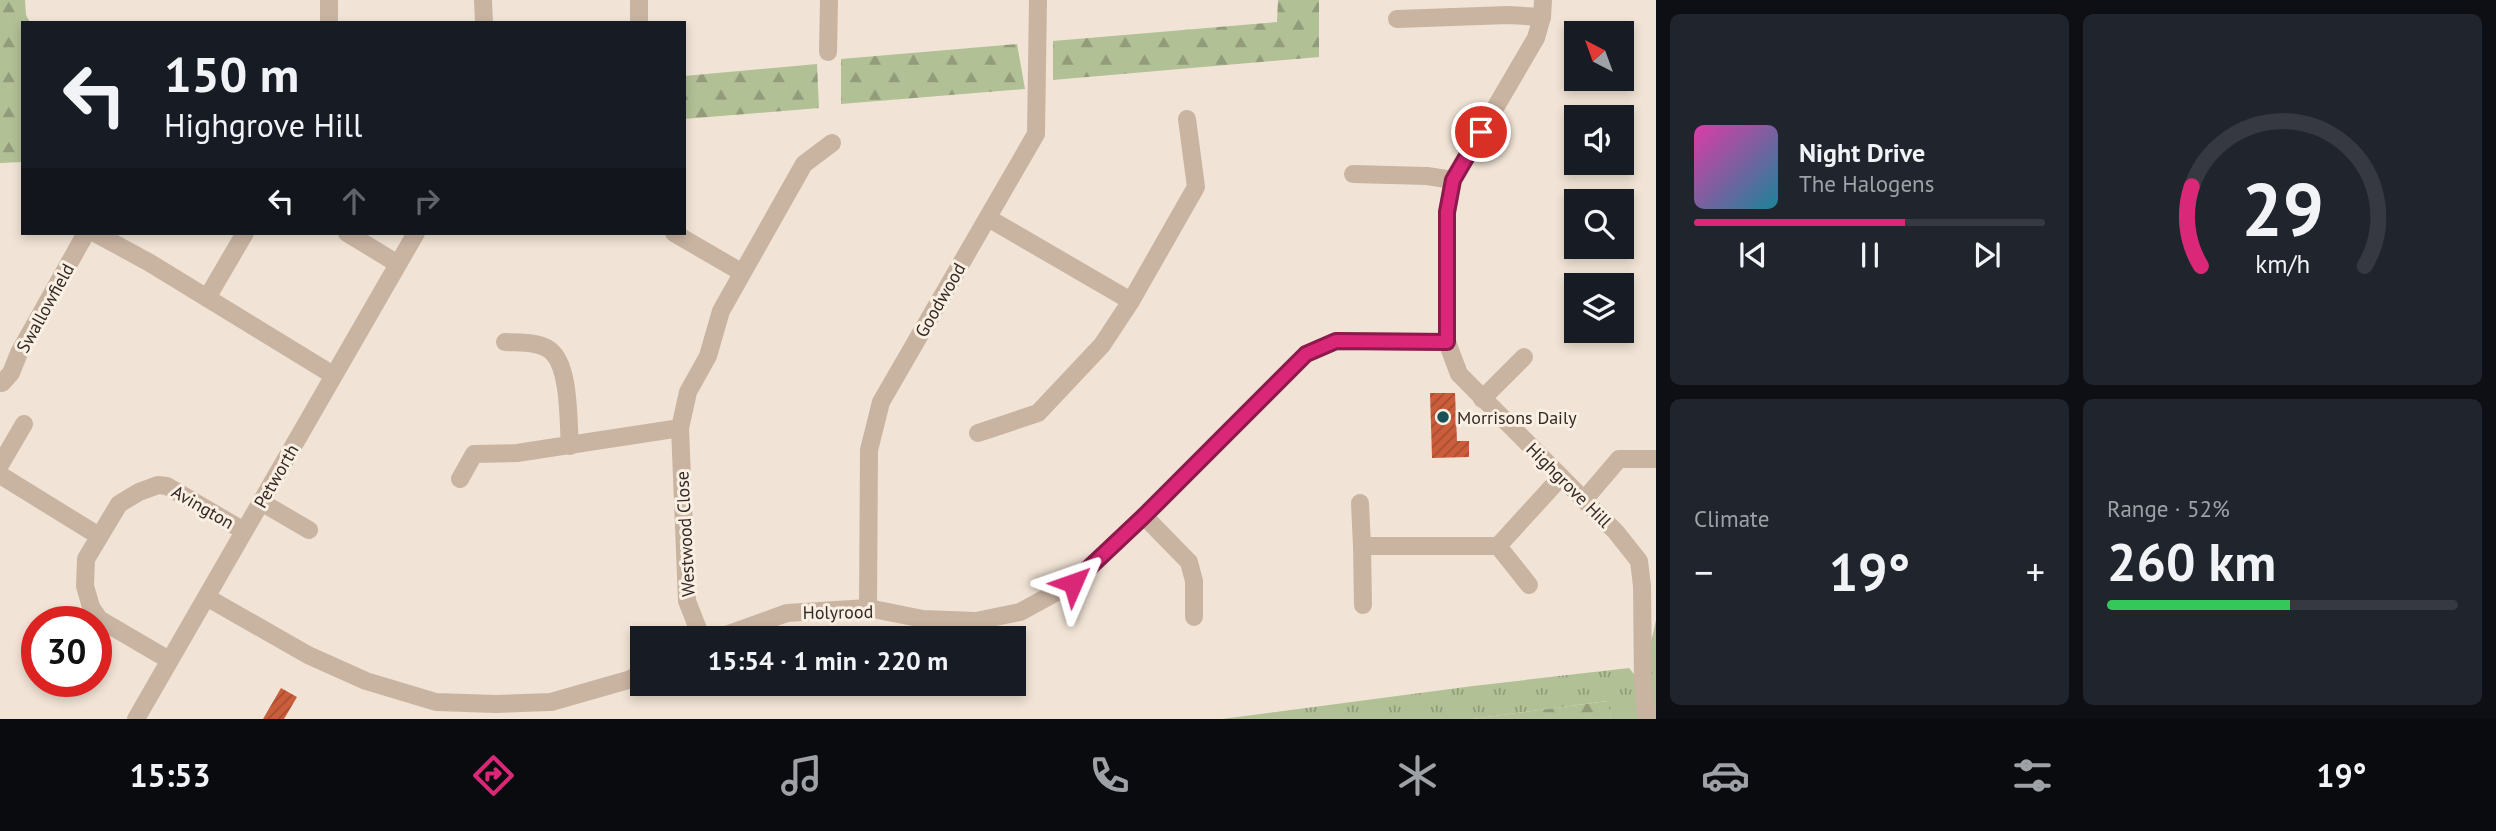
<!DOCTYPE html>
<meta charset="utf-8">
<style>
body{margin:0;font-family:"PT Sans",sans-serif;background:#20242c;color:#f1f3f6;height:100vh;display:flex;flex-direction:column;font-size:26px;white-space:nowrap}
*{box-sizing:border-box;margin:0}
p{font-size:23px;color:#9ea1a6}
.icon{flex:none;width:38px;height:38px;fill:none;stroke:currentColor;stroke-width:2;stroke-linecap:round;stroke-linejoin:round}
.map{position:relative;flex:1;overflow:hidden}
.panel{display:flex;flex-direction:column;gap:14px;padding:14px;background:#0d0f14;width:840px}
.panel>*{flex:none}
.hud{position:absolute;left:21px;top:21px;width:665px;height:214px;border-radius:0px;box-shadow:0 4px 10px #0003;background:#171b24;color:#f1f3f6;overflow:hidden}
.needle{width:46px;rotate:319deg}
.controls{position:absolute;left:1564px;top:21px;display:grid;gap:14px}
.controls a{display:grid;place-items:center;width:70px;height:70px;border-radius:0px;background:#171b24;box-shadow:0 4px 10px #0003;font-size:35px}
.speed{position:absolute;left:21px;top:606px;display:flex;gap:14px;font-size:35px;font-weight:700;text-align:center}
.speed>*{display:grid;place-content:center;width:91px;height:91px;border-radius:50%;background:#171b24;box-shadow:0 4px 10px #0003;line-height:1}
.speed .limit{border:10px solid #d22;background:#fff;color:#111}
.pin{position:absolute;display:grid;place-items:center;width:60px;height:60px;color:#fff;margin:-30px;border:4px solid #fff;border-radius:50%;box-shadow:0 2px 7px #0007}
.me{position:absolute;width:77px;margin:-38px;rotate:47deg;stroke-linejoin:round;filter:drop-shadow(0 0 5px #0008)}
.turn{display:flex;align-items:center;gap:24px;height:147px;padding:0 28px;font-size:32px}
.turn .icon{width:91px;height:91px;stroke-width:2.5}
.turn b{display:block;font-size:49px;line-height:60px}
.lanes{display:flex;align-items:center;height:66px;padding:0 28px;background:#0003;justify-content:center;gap:35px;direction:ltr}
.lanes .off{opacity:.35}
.big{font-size:52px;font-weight:700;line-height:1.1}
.panel .widget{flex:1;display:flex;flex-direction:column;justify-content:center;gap:10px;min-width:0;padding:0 24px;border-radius:10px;background:#20242c}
.panel .dial{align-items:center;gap:0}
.dial svg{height:182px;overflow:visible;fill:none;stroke:#363941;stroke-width:7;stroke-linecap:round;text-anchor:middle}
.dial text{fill:#f1f3f6;stroke:none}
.song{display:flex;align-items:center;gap:21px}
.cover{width:84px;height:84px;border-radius:10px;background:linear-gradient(135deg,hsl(320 70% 55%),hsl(190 70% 35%))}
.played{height:7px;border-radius:4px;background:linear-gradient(90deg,#db2777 60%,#363941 60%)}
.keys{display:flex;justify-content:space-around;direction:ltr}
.heat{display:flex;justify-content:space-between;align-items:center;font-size:38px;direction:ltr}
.charge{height:10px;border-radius:5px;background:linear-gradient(90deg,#34c759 52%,#363941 0)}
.panel .tiles{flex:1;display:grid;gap:14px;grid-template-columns:repeat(2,1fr)}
.trip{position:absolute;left:630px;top:626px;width:396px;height:70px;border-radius:0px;background:#171b24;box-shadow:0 4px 10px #0003;font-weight:700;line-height:70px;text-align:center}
.tabs{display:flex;height:112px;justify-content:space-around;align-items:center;background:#090b0e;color:#9ea1a6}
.tabs .icon{width:49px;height:49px}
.tabs .current{color:#db2777}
.tabs b{font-size:32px;color:#f1f3f6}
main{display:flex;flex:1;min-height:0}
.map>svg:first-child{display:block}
.grass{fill:url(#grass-tufts)}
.forest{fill:url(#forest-firs)}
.building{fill:url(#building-hatch)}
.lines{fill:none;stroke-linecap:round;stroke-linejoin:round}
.minor{stroke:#c9b4a2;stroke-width:18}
.route-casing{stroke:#8e194d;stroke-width:18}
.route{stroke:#db2777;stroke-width:12}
.poi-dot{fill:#195256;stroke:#f9efe2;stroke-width:2.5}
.labels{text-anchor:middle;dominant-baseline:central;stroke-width:6;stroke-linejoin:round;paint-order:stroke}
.street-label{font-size:18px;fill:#342925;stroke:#f9efe2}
.poi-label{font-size:18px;fill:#342925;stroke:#f9efe2;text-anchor:start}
</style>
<main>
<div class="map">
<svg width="1656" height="719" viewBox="0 0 1656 719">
<defs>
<pattern id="grass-tufts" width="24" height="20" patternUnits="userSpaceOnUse" patternTransform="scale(1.75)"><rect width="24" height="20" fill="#b2c096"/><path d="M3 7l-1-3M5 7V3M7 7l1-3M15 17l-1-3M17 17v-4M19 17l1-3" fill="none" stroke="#929c7a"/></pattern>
<pattern id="forest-firs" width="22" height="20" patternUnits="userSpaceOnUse" patternTransform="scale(1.75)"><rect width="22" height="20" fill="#b2c096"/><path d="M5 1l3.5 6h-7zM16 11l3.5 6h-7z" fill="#929c7a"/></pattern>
<pattern id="building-hatch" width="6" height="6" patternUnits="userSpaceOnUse" patternTransform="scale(1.75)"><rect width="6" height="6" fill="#cb5d3b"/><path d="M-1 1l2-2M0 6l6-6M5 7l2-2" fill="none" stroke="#a64d31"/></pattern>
</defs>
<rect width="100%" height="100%" fill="#f1e4d6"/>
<polygon class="grass" points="1656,620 1656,719 1611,719 1607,701 1472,719 1222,719 1473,686 1629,668 1642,684"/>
<g class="forest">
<polygon points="0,0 25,0 26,15 30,23 23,23 23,162 0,163"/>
<polygon points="1278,0 1319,0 1319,57 1053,80 1053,41 1277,22"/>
<polygon points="1017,44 1025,89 841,104 841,59"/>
<polygon points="817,64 819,108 684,119 684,76"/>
<polygon points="1608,701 1611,719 1472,719"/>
</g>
<g class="building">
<polygon points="1430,393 1455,393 1457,441 1469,441 1469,457 1432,458"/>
<polygon points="281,688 297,697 284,719 263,719"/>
</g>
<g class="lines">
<g class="minor">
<polyline points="483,0 484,23"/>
<polyline points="1543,0 1542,17 1536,38 1453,180 1447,213 1447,342 1459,374 1584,500 1616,532 1639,561 1642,586 1643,684 1647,719"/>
<polyline points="1397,19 1508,15 1542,17"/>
<polyline points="329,23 329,0"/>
<polyline points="639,23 639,0"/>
<polyline points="828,52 829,0"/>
<polyline points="1353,174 1427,176 1453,180"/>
<polyline points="988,218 1131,301 1196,187 1187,119"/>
<polyline points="95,233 150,263 333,375"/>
<polyline points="347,233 398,264"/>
<polyline points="674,233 741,272"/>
<polyline points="207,298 245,233"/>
<path d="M505 342C520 343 542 341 553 353 570 371 568 422 570 446"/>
<polyline points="2,383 11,373 19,353 86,233"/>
<polyline points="1482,399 1524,357"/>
<polyline points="978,433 1038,413 1102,345 1131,301"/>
<polyline points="0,465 24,424"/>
<polyline points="0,475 99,536"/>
<polyline points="460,479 474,454 517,453 680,428"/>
<polyline points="1584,500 1619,459 1656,459"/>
<polyline points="261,502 309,530"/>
<polyline points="1360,503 1362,546 1498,546"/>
<polyline points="1144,516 1189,562 1194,581 1194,617"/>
<polyline points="1362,546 1363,605"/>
<polyline points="1529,585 1498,546 1561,477"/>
<polyline points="208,598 308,655 366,681 436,702 496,704 551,702 628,680 642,673"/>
<polyline points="868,608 869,450 881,402 1036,134 1038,0"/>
<polyline points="702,639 687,601 680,428 688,392 708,356 721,311 804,164 832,143"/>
<polyline points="715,639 787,613 868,608 923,619 976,621 1020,612 1073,583 1144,516 1306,354 1336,341 1447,342"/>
<polyline points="169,660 99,619 91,607 85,586 86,559 119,504 139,492 158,485 167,486 244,531"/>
<polyline points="136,719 416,233"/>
</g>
</g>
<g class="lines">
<g class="route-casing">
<polyline id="route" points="1073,583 1144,516 1306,354 1336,341 1447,342 1447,212 1453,180 1481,132"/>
</g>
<use href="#route" class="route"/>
</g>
<circle class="poi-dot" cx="1443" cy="417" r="7"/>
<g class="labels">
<g class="street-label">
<text transform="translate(940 300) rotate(-60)">Goodwood</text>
<text transform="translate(45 308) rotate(-61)">Swallowfield</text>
<text transform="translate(276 476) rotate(-60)">Petworth</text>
<text transform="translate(1569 485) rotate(45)">Highgrove Hill</text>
<text transform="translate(203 507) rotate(30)">Avington</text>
<text transform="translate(685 534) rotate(-93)">Westwood Close</text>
<text transform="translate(838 612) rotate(-1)">Holyrood</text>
</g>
<g class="poi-label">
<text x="1457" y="417">Morrisons Daily</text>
</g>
</g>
</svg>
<div class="controls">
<a><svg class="needle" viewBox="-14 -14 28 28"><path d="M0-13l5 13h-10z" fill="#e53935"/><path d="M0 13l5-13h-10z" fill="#9ea1a6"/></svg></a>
<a><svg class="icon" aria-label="sound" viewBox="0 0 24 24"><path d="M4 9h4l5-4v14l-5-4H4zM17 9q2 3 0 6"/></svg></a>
<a><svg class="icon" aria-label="search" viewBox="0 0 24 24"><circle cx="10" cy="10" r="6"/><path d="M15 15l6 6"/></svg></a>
<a><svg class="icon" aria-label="layers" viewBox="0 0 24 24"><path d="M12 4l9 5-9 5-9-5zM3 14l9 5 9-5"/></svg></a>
</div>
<div class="speed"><div class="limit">30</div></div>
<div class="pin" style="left:1481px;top:132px;background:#d93025"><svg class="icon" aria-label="arrive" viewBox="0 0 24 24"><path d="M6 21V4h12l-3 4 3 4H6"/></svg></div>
<svg class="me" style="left:1073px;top:583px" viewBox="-20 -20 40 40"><path d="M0-17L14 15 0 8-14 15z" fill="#db2777" stroke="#fff" stroke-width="4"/></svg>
<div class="trip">15:54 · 1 min · 220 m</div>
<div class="hud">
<div class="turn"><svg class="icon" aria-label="left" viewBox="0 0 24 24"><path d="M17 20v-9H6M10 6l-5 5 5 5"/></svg><div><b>150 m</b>Highgrove Hill</div></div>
<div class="lanes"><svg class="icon" aria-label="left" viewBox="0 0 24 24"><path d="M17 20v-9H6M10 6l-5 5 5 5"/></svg><svg class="icon off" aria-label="ahead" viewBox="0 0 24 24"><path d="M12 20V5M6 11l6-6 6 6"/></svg><svg class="icon off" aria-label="right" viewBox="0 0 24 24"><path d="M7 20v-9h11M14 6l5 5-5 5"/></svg></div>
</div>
</div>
<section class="panel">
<div class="tiles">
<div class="widget">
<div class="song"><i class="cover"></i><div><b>Night Drive</b><p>The Halogens</p></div></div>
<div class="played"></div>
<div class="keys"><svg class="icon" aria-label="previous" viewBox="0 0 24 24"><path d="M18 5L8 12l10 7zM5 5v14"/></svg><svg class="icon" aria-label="pause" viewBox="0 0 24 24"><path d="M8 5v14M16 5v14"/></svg><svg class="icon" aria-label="next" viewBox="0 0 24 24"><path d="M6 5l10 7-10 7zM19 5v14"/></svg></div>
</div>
<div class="widget dial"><svg viewBox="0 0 100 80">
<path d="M14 69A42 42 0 1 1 86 69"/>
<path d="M14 69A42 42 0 0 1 10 34" stroke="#db2777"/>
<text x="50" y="56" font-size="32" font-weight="700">29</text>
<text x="50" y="72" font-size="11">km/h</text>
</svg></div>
<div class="widget"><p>Climate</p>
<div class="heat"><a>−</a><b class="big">19°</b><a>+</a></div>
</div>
<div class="widget"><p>Range · 52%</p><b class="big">260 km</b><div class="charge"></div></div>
</div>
</section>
</main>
<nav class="tabs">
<b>15:53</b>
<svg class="icon current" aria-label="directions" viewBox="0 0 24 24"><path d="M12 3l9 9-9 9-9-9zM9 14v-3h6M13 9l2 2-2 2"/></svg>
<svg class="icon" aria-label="music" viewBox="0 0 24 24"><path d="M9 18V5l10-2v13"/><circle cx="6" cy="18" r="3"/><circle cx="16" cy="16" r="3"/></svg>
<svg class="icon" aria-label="phone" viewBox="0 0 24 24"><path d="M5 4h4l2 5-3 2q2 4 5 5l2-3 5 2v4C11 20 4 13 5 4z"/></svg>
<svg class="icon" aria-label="climate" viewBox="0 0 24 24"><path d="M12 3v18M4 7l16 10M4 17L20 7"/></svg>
<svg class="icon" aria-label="car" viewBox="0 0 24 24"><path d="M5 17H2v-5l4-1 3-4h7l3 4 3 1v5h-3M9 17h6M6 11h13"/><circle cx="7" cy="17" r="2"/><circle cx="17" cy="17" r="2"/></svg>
<svg class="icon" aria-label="filters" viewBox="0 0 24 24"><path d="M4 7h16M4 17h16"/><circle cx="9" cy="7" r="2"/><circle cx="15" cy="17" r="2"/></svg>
<b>19°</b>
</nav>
